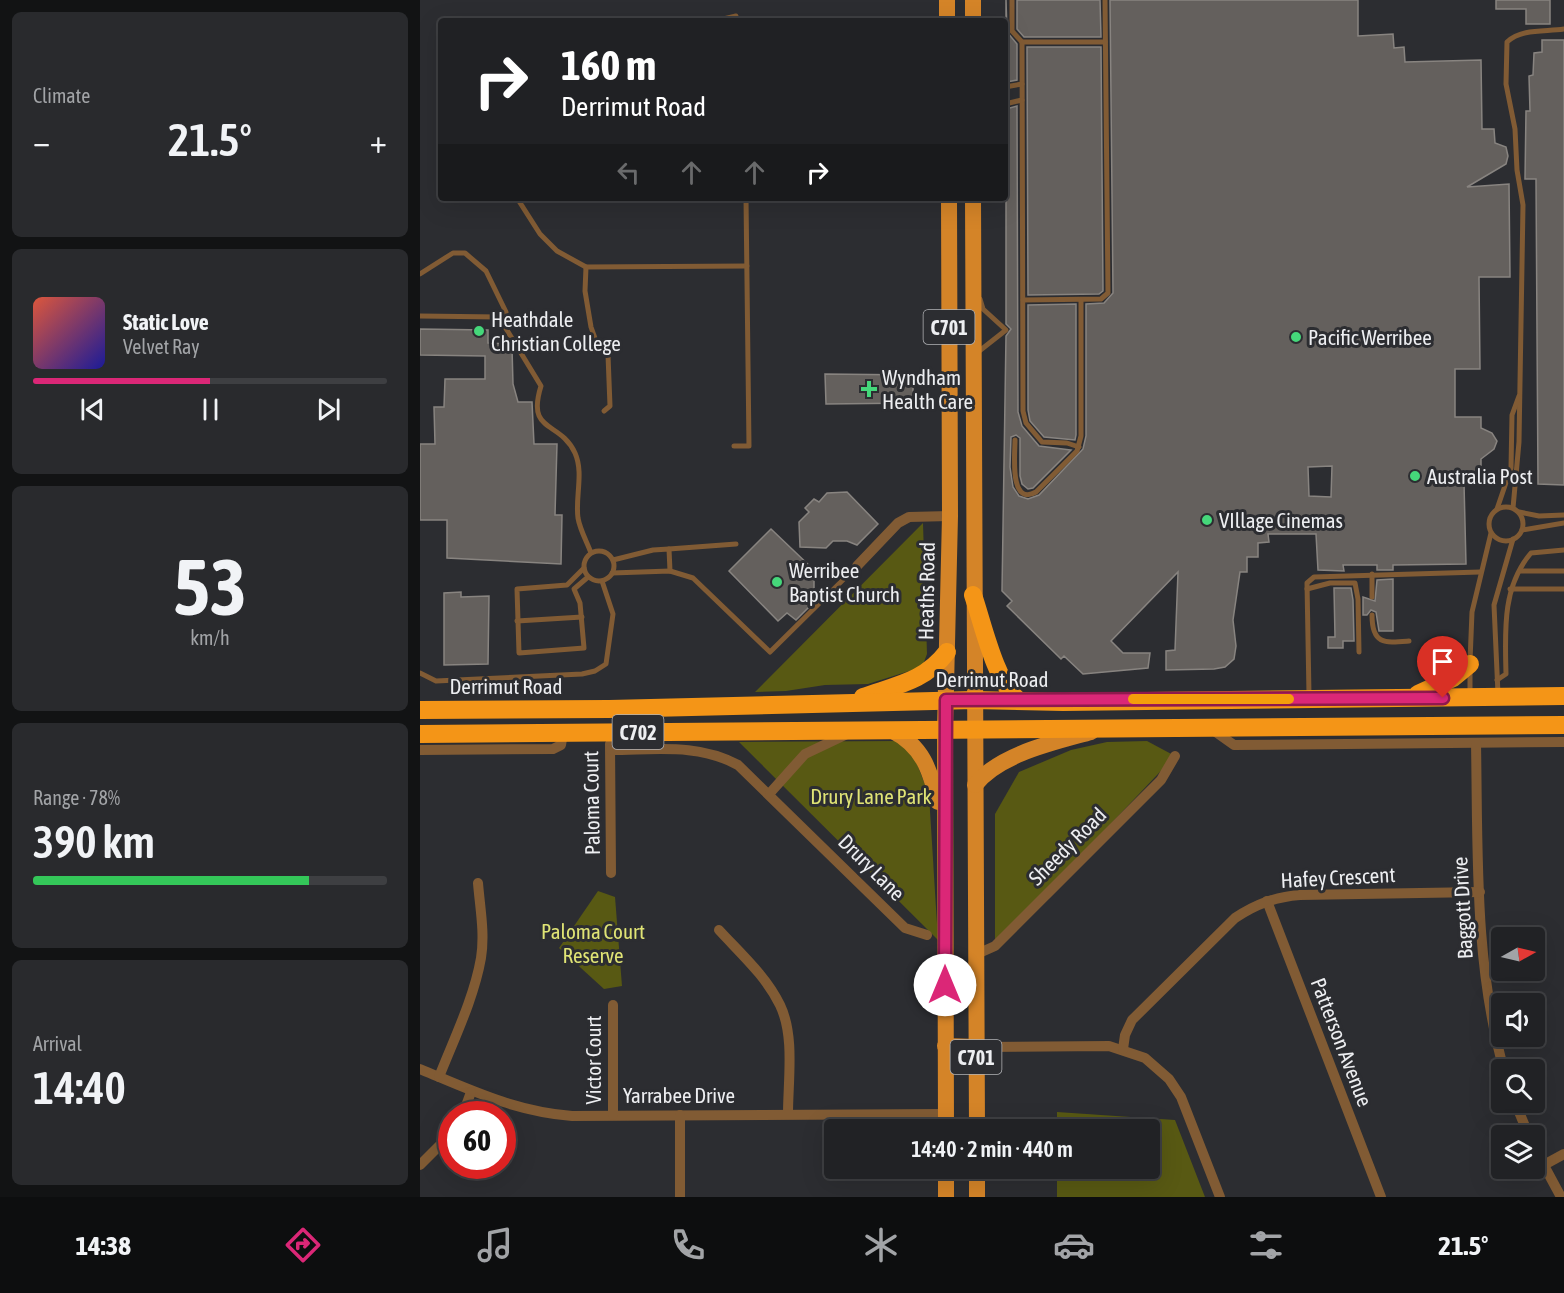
<!DOCTYPE html>
<meta charset="utf-8">
<style>
body{margin:0;font-family:"Asap Condensed",sans-serif;background:#292a2d;color:#f1f3f6;height:100vh;display:flex;flex-direction:column;font-size:22px;white-space:nowrap}
*{box-sizing:border-box;margin:0}
p{font-size:20px;color:#a2a4a7}
.icon{flex:none;width:33px;height:33px;fill:none;stroke:currentColor;stroke-width:2;stroke-linecap:round;stroke-linejoin:round}
.map{position:relative;flex:1;overflow:hidden}
.details{display:flex;flex-direction:column;gap:12px;padding:12px;background:#121314;width:420px}
.details>*{flex:none}
.top-card{position:absolute;left:18px;top:18px;width:570px;height:183px;border-radius:6px;box-shadow:0 6px 24px #0002,0 0 0 2px #3e3f42;background:#202124;color:#fff;overflow:hidden}
.needle{width:39px;rotate:82deg}
.tools{position:absolute;left:1071px;top:927px;display:grid;gap:12px}
.tools a{display:grid;place-items:center;width:54px;height:54px;border-radius:6px;background:#212225;box-shadow:0 6px 24px #0002,0 0 0 2px #3e3f42;font-size:30px}
.speed{position:absolute;left:18px;top:1101px;display:flex;gap:12px;font-size:30px;font-weight:700;text-align:center}
.speed>*{display:grid;place-content:center;width:78px;height:78px;border-radius:50%;background:#212225;box-shadow:0 6px 24px #0002,0 0 0 2px #3e3f42;line-height:1}
.speed .limit{border:9px solid #d22;background:#fff;color:#111}
.pin{position:absolute;display:grid;place-items:center;width:51px;height:51px;color:#fff;margin:-62px -26px;border-radius:50% 50% 50% 0;rotate:-45deg;box-shadow:0 0 6px #0007}
.pin .icon{rotate:45deg}
.me{position:absolute;width:66px;margin:-33px;rotate:0deg;stroke-linejoin:round;filter:drop-shadow(0 0 4px #0008)}
.turn{display:flex;align-items:center;gap:21px;height:126px;padding:0 24px;font-size:27px}
.turn .icon{width:78px;height:78px;stroke-width:2.5}
.turn b{display:block;font-size:42px;line-height:51px}
.lanes{display:flex;align-items:center;height:57px;padding:0 24px;background:#0003;justify-content:center;gap:30px;direction:ltr}
.lanes .off{opacity:.35}
.big{font-size:45px;font-weight:600;line-height:1.1}
.details .card{flex:1;display:flex;flex-direction:column;justify-content:center;gap:9px;min-width:0;padding:0 21px;border-radius:9px;background:#292a2d}
.details .dial{align-items:center;gap:0}
.dial b{font-size:78px;line-height:1}
.song{display:flex;align-items:center;gap:18px}
.cover{width:72px;height:72px;border-radius:9px;background:linear-gradient(135deg,hsl(10 70% 55%),hsl(240 70% 35%))}
.played{height:6px;border-radius:3px;background:linear-gradient(90deg,#db2777 50%,#3e3f42 50%)}
.keys{display:flex;justify-content:space-around;direction:ltr}
.heat{display:flex;justify-content:space-between;align-items:center;font-size:33px;direction:ltr}
.charge{height:9px;border-radius:4px;background:linear-gradient(90deg,#34c759 78%,#3e3f42 0)}
.trip{position:absolute;left:404px;top:1119px;width:336px;height:60px;border-radius:6px;background:#212225;box-shadow:0 6px 24px #0002,0 0 0 2px #3e3f42;font-weight:600;line-height:60px;text-align:center}
.tabs{display:flex;height:96px;justify-content:space-around;align-items:center;background:#0d0e0f;color:#a2a4a7}
.tabs .icon{width:42px;height:42px}
.tabs .active{color:#db2777}
.tabs b{font-size:27px;color:#f1f3f6}
main{display:flex;flex:1;min-height:0}
.map>svg:first-child{display:block}
.green{fill:#585913}
.building{fill:#64605d;stroke:#888480;stroke-width:1.5;fill-rule:evenodd}
.lines{fill:none;stroke-linecap:round;stroke-linejoin:round}
.lane{stroke:#815b34;stroke-width:5}
.street{stroke:#815b34;stroke-width:10}
.primary{stroke:#d48428;stroke-width:16}
.highway{stroke:#f49517;stroke-width:18}
.route-casing{stroke:#8e194d;stroke-width:15}
.route{stroke:#db2777;stroke-width:10}
.slow{stroke:#f59e0b;stroke-width:10}
.poi-dot{fill:#45d77a;stroke:#2c2d31;stroke-width:2}
.labels{text-anchor:middle;dominant-baseline:central;stroke-width:6;stroke-linejoin:round;paint-order:stroke}
.shield{fill:#2c2d31;stroke:#b3b4b7;stroke-width:1.5}
.shield-label{font-size:20px;font-weight:bold;fill:#edeef1}
.poi-label{font-size:21px;fill:#edeef1;stroke:#2c2d31;text-anchor:start}
.street-label{font-size:21px;fill:#edeef1;stroke:#2c2d31}
.park-label{font-size:21px;fill:#e0e475;stroke:#2c2d31}
</style>
<main>
<section class="details">
<div class="card"><p>Climate</p>
<div class="heat"><a>−</a><b class="big">21.5°</b><a>+</a></div>
</div>
<div class="card">
<div class="song"><i class="cover"></i><div><b>Static Love</b><p>Velvet Ray</p></div></div>
<div class="played"></div>
<div class="keys"><svg class="icon" aria-label="previous" viewBox="0 0 24 24"><path d="M18 5L8 12l10 7zM5 5v14"/></svg><svg class="icon" aria-label="pause" viewBox="0 0 24 24"><path d="M8 5v14M16 5v14"/></svg><svg class="icon" aria-label="next" viewBox="0 0 24 24"><path d="M6 5l10 7-10 7zM19 5v14"/></svg></div>
</div>
<div class="card dial"><b>53</b><p>km/h</p></div>
<div class="card"><p>Range · 78%</p><b class="big">390 km</b><div class="charge"></div></div>
<div class="card"><p>Arrival</p><b class="big">14:40</b></div>
</section>
<div class="map">
<svg width="1144" height="1197" viewBox="0 0 1144 1197">
<rect width="100%" height="100%" fill="#2c2d31"/>
<g class="green">
<polygon points="503,523 507,654 502,667 448,684 405,685 366,691 335,692"/>
<polygon points="480,741 492,751 509,795 518,940 319,742"/>
<polygon points="727,741 755,756 575,946 575,814 599,772 651,750 687,742"/>
<polygon points="178,891 195,897 202,986 184,989 139,948"/>
<polygon points="637,1112 755,1120 785,1197 637,1197 637,1169 729,1168 729,1130 637,1129"/>
</g>
<g class="building">
<polygon points="586,0 587,32 597,44 597,80 586,82"/>
<polygon points="597,0 680,0 681,37 604,37 597,29"/>
<path d="M690 0H938V36L973 34 974 48 984 47 985 62 1061 60 1062 129H1074L1075 143 1086 147 1088 156 1086 164 1047 187 1089 184 1090 277H1059L1060 369H1035V417H1061V428L1072 433 1077 441 1074 449 1061 459V482L1044 483 1046 564 973 565V570H957V565H923L924 571 898 570 896 534H848L849 542 838 543V557H827V572H820L813 620 816 646 814 659 805 667 794 669 746 670V651L755 650 758 572 691 641 703 653H730L728 668 663 674 644 656 641 659 587 606 592 601 582 591 586 336 591 329 586 324V109L597 106 598 412 602 426 619 446 651 450 613 488 608 489 602 484 600 476V438L596 435 591 437 590 467 593 487 599 496 608 499 619 495 663 449 666 436V304L684 303 693 293ZM912 466 911 497 889 496 888 467Z"/>
<polygon points="1076,0 1130,0 1130,24 1106,24 1106,9 1076,9"/>
<polygon points="1122,40 1144,40 1144,485 1118,484 1116,179 1105,179 1106,111 1110,111 1109,76 1113,75 1114,53 1122,52"/>
<polygon points="607,47 681,47 683,291 679,294 608,295"/>
<polygon points="656,304 656,435 655,440 624,437 610,421 608,410 608,305"/>
<polygon points="0,329 68,330 68,343 90,344 92,348 93,384 98,402 112,402 114,444 137,444 135,515 142,515 141,564 27,558 27,520 0,520 0,444 15,444 14,407 24,407 25,379 65,379 65,356 0,355"/>
<polygon points="405,374 493,375 493,403 406,404"/>
<polygon points="427,492 458,524 437,545 427,541 413,541 406,548 380,547 379,522 389,512 385,508 394,499 399,502 407,493"/>
<polygon points="351,529 394,570 394,593 399,597 376,620 367,613 358,621 309,571"/>
<polygon points="973,579 973,631 959,631 956,612 951,610 947,615 943,615 943,597 955,601 957,580"/>
<polygon points="914,588 931,588 933,600 934,641 923,641 923,648 908,648 908,637 915,637"/>
<polygon points="41,592 41,597 69,596 68,664 24,665 24,593"/>
</g>
<g class="lines">
<g class="lane">
<polyline points="592,0 592,31 602,42 685,42"/>
<polyline points="295,21 316,16"/>
<polyline points="602,42 603,411 606,423 622,442 647,443 659,447"/>
<polyline points="585,87 602,84"/>
<polyline points="585,104 602,100"/>
<polyline points="97,198 120,234 137,251 166,267 327,266"/>
<polyline points="166,267 165,291 171,327 176,341 188,355 190,406 184,411"/>
<polyline points="0,274 33,253 45,253 66,271 86,312 79,317 0,316"/>
<polyline points="603,300 681,299 688,293 685,0"/>
<path d="M79 317 121 386C106 434 140 420 155 453 164 473 155 497 158 518 160 530 167 542 171 553"/>
<polyline points="558,352 586,330 563,309 560,299"/>
<path d="M595 440C595 454 589 507 616 492L657 451 661 436V300"/>
<polyline points="314,446 329,446 326,198"/>
<circle cx="1086" cy="524" r="17"/>
<path d="M1093 508 1099 442 1103 205 1097 170 1095 129 1086 84 1087 42C1102 28 1126 32 1144 29"/>
<polyline points="1077,509 1091,468 1092,415 1099,396"/>
<polyline points="1099,512 1119,516 1144,515"/>
<polyline points="1102,530 1144,523"/>
<polyline points="249,549 316,544"/>
<circle cx="179" cy="566" r="15"/>
<polyline points="193,560 233,550 249,549 250,571"/>
<polyline points="164,568 147,585 97,589 99,653 164,648 160,603 154,589 168,577"/>
<polyline points="1100,571 1144,571"/>
<polyline points="192,573 250,571 273,578 350,652 437,566"/>
<polyline points="952,574 952,597"/>
<polyline points="887,589 910,583 935,583 938,599 939,652"/>
<polyline points="1090,589 1144,589"/>
<path d="M952 615C952 645 965 643 989 641"/>
<polyline points="97,621 162,617"/>
<polyline points="1050,661 1052,612 1071,533"/>
<polyline points="1050,670 1050,694"/>
<polyline points="0,673 16,681 162,674 175,671 186,664 193,614 182,581"/>
<path d="M1077 680 1086 674C1085 631 1082 587 1111 553L1144 550"/>
<polyline points="1078,694 1074,605 1093,539"/>
<polyline points="889,695 887,583 894,577 1060,572"/>
</g>
<g class="street">
<polyline points="437,566 478,523 489,517 530,516"/>
<polyline points="790,728 814,745 1144,742"/>
<path d="M1056 743C1058 852 1054 964 1084 1070"/>
<polyline points="190,744 191,873"/>
<polyline points="0,750 133,749 141,745 143,733"/>
<path d="M191 750C235 750 278 743 318 765L485 928 507 935"/>
<polyline points="350,793 385,754 425,735"/>
<polyline points="847,901 961,1197"/>
<path d="M299 930C320 953 346 976 360 1005 375 1036 368 1080 368 1114"/>
<polyline points="557,954 575,946 741,780 755,756"/>
<polyline points="556,1047 689,1046 725,1058 749,1079 761,1097 800,1197"/>
<path d="M703 1049 705 1035 712 1020 815 918C836 904 855 897 880 895L1060 892"/>
<path d="M0 1069C53 1091 94 1111 152 1116L526 1114"/>
<path d="M19 1077C34 1039 54 998 61 958 65 933 60 908 58 883"/>
<polyline points="1095,1102 1109,1136"/>
<polyline points="43,1114 51,1092"/>
<polyline points="193,1115 193,1005"/>
<polyline points="260,1115 260,1197"/>
<polyline points="1114,1147 1141,1197"/>
<polyline points="0,1165 32,1133"/>
<polyline points="1122,1166 1144,1154"/>
</g>
<g class="primary">
<polyline points="527,0 527,21"/>
<polyline points="553,21 553,0"/>
<polyline points="553,198 557,1130"/>
<path d="M471 730C503 746 510 770 518 802"/>
<path d="M555 785C579 754 635 742 671 732"/>
<polyline points="525,1046 556,1047"/>
<polyline points="526,1130 525,729 530,516 529,198"/>
<polyline points="526,1168 526,1197"/>
<polyline points="557,1168 557,1197"/>
</g>
<g class="highway">
<path d="M553 595C563 624 575 681 598 700"/>
<polyline points="998,694 1033,678 1050,664"/>
<path d="M443 697C477 685 505 681 527 652"/>
<polyline points="0,710 189,709 554,700 643,702 1144,696"/>
<polyline points="0,734 1144,725"/>
</g>
</g>
<g class="lines">
<g class="route-casing">
<polyline id="route" points="525,985 526,700 1023,698"/>
</g>
<use href="#route" class="route"/>
<polyline class="slow" points="713,699 869,699"/>
</g>
<g class="poi-dot">
<circle cx="59" cy="331" r="6"/>
<circle cx="876" cy="337" r="6"/>
<path d="M446 380h6v6h6v6h-6v6h-6v-6h-6v-6h6z"/>
<circle cx="995" cy="476" r="6"/>
<circle cx="787" cy="520" r="6"/>
<circle cx="357" cy="582" r="6"/>
</g>
<g class="labels">
<g class="shield">
<rect x="503.5" y="310" width="51" height="34" rx="4.5"/>
<rect x="192.5" y="715" width="51" height="34" rx="4.5"/>
<rect x="530.5" y="1040" width="51" height="34" rx="4.5"/>
</g>
<g class="shield-label">
<text x="529" y="327">C701</text>
<text x="218" y="732">C702</text>
<text x="556" y="1057">C701</text>
</g>
<g class="poi-label">
<text x="71" y="319">Heathdale<tspan x="71" dy="24">Christian College</tspan></text>
<text x="888" y="337">Pacific Werribee</text>
<text x="462" y="377">Wyndham<tspan x="462" dy="24">Health Care</tspan></text>
<text x="1007" y="476">Australia Post</text>
<text x="799" y="520">VIllage Cinemas</text>
<text x="369" y="570">Werribee<tspan x="369" dy="24">Baptist Church</tspan></text>
</g>
<g class="street-label">
<text transform="translate(506 591) rotate(-89)">Heaths Road</text>
<text x="572" y="679">Derrimut Road</text>
<text x="86" y="686">Derrimut Road</text>
<text transform="translate(171 803) rotate(-91)">Paloma Court</text>
<text transform="translate(647 846) rotate(-45)">Sheedy Road</text>
<text transform="translate(452 867) rotate(45)">Drury Lane</text>
<text transform="translate(918 877) rotate(-3)">Hafey Crescent</text>
<text transform="translate(1042 908) rotate(-93)">Baggott Drive</text>
<text transform="translate(922 1042) rotate(69)">Patterson Avenue</text>
<text transform="translate(173 1060) rotate(-90)">Victor Court</text>
<text x="259" y="1095">Yarrabee Drive</text>
</g>
<g class="park-label">
<text x="451" y="796">Drury Lane Park</text>
<text x="173" y="931">Paloma Court<tspan x="173" dy="24">Reserve</tspan></text>
</g>
</g>
</svg>
<div class="tools">
<a><svg class="needle" viewBox="-14 -14 28 28"><path d="M0-13l5 13h-10z" fill="#e53935"/><path d="M0 13l5-13h-10z" fill="#a2a4a7"/></svg></a>
<a><svg class="icon" aria-label="sound" viewBox="0 0 24 24"><path d="M4 9h4l5-4v14l-5-4H4zM17 9q2 3 0 6"/></svg></a>
<a><svg class="icon" aria-label="search" viewBox="0 0 24 24"><circle cx="10" cy="10" r="6"/><path d="M15 15l6 6"/></svg></a>
<a><svg class="icon" aria-label="layers" viewBox="0 0 24 24"><path d="M12 4l9 5-9 5-9-5zM3 14l9 5 9-5"/></svg></a>
</div>
<div class="speed"><div class="limit">60</div></div>
<div class="pin" style="left:1023px;top:698px;background:#d93025"><svg class="icon" aria-label="arrive" viewBox="0 0 24 24"><path d="M6 21V4h12l-3 4 3 4H6"/></svg></div>
<svg class="me" style="left:525px;top:985px" viewBox="-20 -20 40 40"><circle r="19" fill="#fff"/><path d="M0-13L10 11 0 6-10 11z" fill="#db2777"/></svg>
<div class="trip">14:40 · 2 min · 440 m</div>
<div class="top-card">
<div class="turn"><svg class="icon" aria-label="right" viewBox="0 0 24 24"><path d="M7 20v-9h11M14 6l5 5-5 5"/></svg><div><b>160 m</b>Derrimut Road</div></div>
<div class="lanes"><svg class="icon off" aria-label="left" viewBox="0 0 24 24"><path d="M17 20v-9H6M10 6l-5 5 5 5"/></svg><svg class="icon off" aria-label="ahead" viewBox="0 0 24 24"><path d="M12 20V5M6 11l6-6 6 6"/></svg><svg class="icon off" aria-label="ahead" viewBox="0 0 24 24"><path d="M12 20V5M6 11l6-6 6 6"/></svg><svg class="icon" aria-label="right" viewBox="0 0 24 24"><path d="M7 20v-9h11M14 6l5 5-5 5"/></svg></div>
</div>
</div>
</main>
<nav class="tabs">
<b>14:38</b>
<svg class="icon active" aria-label="directions" viewBox="0 0 24 24"><path d="M12 3l9 9-9 9-9-9zM9 14v-3h6M13 9l2 2-2 2"/></svg>
<svg class="icon" aria-label="music" viewBox="0 0 24 24"><path d="M9 18V5l10-2v13"/><circle cx="6" cy="18" r="3"/><circle cx="16" cy="16" r="3"/></svg>
<svg class="icon" aria-label="phone" viewBox="0 0 24 24"><path d="M5 4h4l2 5-3 2q2 4 5 5l2-3 5 2v4C11 20 4 13 5 4z"/></svg>
<svg class="icon" aria-label="climate" viewBox="0 0 24 24"><path d="M12 3v18M4 7l16 10M4 17L20 7"/></svg>
<svg class="icon" aria-label="car" viewBox="0 0 24 24"><path d="M5 17H2v-5l4-1 3-4h7l3 4 3 1v5h-3M9 17h6M6 11h13"/><circle cx="7" cy="17" r="2"/><circle cx="17" cy="17" r="2"/></svg>
<svg class="icon" aria-label="filters" viewBox="0 0 24 24"><path d="M4 7h16M4 17h16"/><circle cx="9" cy="7" r="2"/><circle cx="15" cy="17" r="2"/></svg>
<b>21.5°</b>
</nav>
